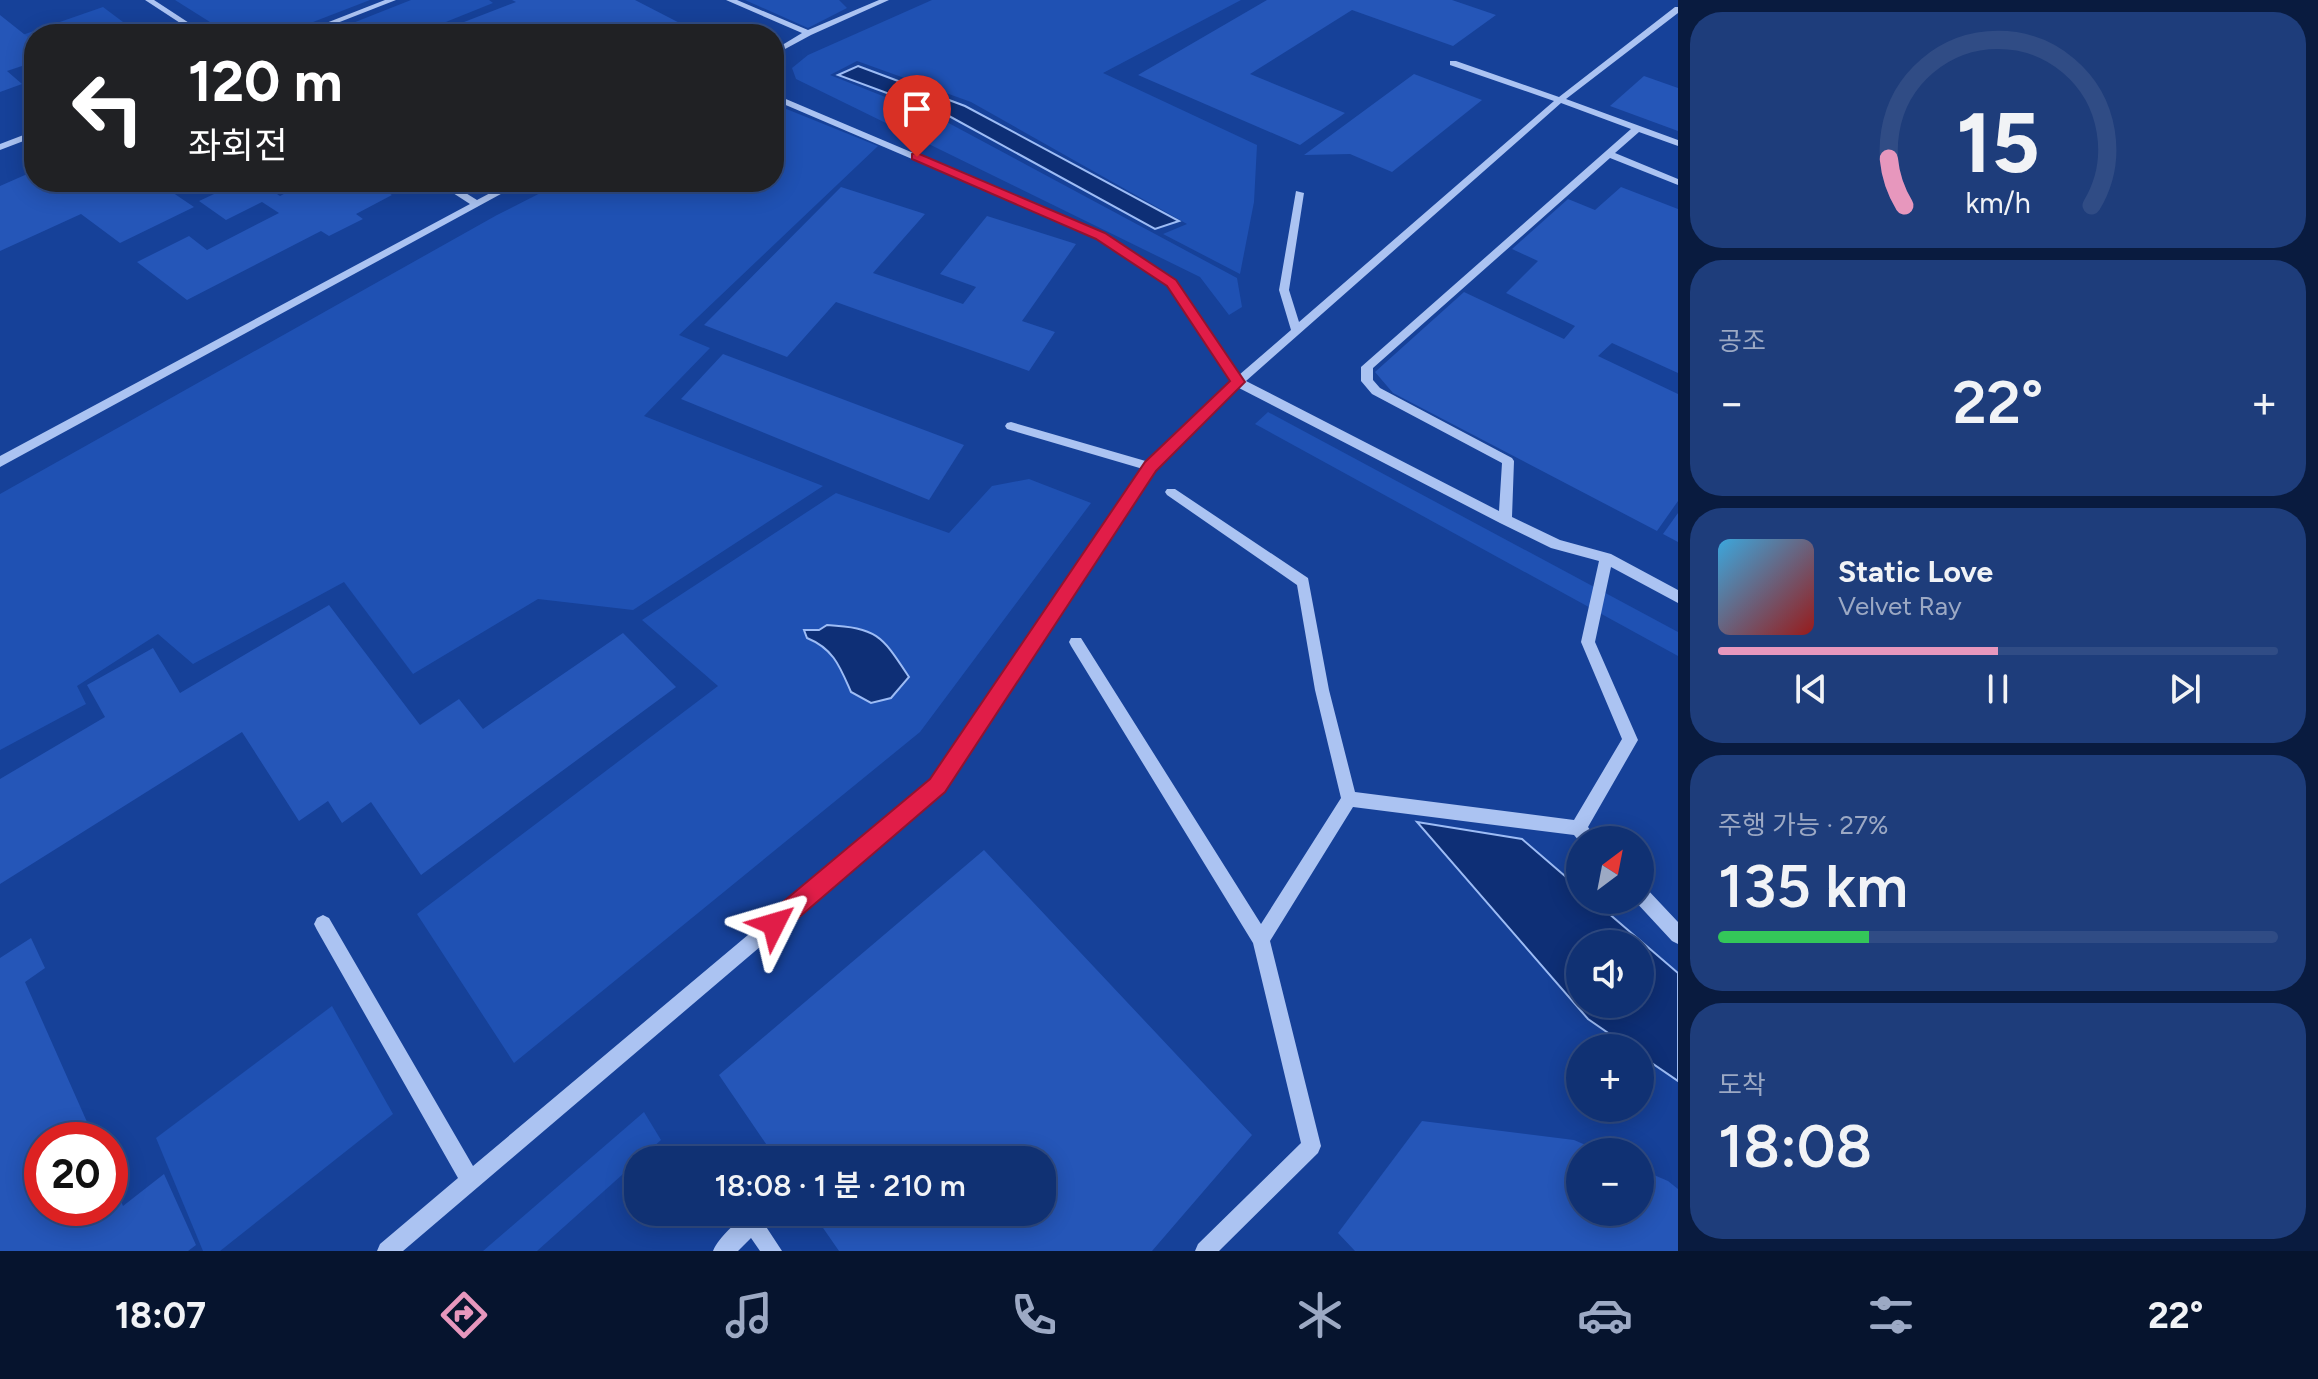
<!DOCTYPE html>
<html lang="ko">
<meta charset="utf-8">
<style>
body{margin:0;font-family:Figtree,"Noto Sans KR",sans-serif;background:#1e3d7b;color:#f1f3f6;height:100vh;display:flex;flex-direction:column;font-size:30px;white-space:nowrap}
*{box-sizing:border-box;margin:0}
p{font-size:26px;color:#9ca9c4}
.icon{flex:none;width:44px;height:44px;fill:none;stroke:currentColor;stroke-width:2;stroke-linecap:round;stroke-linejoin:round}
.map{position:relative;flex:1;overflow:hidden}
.details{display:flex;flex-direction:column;gap:12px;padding:12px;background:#091b3f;width:640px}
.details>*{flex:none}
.banner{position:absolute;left:24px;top:24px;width:760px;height:168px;border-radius:32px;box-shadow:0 4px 20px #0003,0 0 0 2px #304c85;background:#202124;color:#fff;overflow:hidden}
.needle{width:52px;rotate:32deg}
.controls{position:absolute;left:1566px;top:826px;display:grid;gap:16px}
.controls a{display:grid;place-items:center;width:88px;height:88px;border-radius:50%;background:#103173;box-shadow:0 4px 20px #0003,0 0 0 2px #304c85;font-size:40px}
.speed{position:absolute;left:24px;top:1122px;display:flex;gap:16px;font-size:40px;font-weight:700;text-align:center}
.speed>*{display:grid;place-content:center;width:104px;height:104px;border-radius:50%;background:#103173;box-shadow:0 4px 20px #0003,0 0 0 2px #304c85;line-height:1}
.speed .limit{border:12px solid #d22;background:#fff;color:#111}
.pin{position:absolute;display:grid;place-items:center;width:68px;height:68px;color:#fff;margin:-82px -34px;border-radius:50% 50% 50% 0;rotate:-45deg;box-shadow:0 0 8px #0007}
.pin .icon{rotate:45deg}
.me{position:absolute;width:88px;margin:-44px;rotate:50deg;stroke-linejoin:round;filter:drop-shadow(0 0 6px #0008)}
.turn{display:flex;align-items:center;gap:28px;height:168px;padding:0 32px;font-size:36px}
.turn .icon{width:104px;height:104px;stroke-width:2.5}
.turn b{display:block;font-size:56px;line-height:68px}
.big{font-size:60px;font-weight:600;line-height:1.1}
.details .card{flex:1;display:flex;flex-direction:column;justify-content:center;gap:12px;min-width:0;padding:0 28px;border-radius:32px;background:#1e3d7b}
.details .dial{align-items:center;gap:0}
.dial svg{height:208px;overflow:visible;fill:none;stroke:#304c85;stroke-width:7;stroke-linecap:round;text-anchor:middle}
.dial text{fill:#f1f3f6;stroke:none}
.song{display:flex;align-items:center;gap:24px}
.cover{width:96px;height:96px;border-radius:12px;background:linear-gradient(135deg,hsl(200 70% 55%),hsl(0 70% 35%))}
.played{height:8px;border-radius:4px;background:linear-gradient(90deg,#e797bd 50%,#304c85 50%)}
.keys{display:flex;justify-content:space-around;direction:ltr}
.heat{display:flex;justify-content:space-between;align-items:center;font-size:44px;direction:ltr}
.charge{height:12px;border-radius:6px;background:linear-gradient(90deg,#34c759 27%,#304c85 0)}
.trip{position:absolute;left:624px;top:1146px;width:432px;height:80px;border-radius:32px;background:#103173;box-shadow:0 4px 20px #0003,0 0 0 2px #304c85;font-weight:600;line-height:80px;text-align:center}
.dock{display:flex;height:128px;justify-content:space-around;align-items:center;background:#06142e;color:#9ca9c4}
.dock .icon{width:56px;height:56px}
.dock .selected{color:#e797bd}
.dock b{font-size:36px;color:#f1f3f6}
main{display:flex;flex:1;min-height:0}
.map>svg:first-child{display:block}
.green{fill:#1f51b3}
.water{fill:#0e2f76;stroke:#9dbcf5;stroke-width:2;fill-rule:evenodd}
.building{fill:#2556b8}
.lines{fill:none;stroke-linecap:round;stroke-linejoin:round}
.minor{fill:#abc3f2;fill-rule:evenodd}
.route{fill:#e11d48;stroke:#92132f;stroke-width:2}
</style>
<main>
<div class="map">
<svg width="1678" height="1251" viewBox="0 0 1678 1251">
<rect width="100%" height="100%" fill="#164199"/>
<g class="green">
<polygon points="175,0 370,0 282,34 229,34"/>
<polygon points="411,0 489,0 493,3 416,34 325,34"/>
<polygon points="745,0 839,0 847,8 808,28"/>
<polygon points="932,0 1241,0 1103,73 1257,145 1254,202 1240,274 1163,234 1187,224 971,102 857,61 830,75 943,120 1237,278 1242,307 1229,315 1200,277 796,79 792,68 808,55"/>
<polygon points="103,7 139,34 34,34 34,64 5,41"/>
<polygon points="774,104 878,146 679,335 710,348 644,416 823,486 633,610 538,599 413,674 344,582 193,664 158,634 77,686 86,704 0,750 0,494 497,215 562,182 774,182"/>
<polygon points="1268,412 1678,632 1678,656 1255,424"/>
<polygon points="1029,479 1091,503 920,732 514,1063 417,914 718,686 642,620 836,493 949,533 992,486"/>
<polygon points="332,1006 393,1114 220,1251 203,1251 156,1138"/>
<polygon points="644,1112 661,1140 537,1251 483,1251"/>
</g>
<g class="water">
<polygon points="858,66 965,106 1179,221 1155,229 949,116 838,75"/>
<path d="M827 625C878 628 882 636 909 677L891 698 871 703 851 692C840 667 834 649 807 638L804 630H819Z"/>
<path d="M1417 822 1522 839 1580 889V900H1593L1678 973V1081L1640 1055V1048H1630L1588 1019ZM1580 944H1640V1004H1580Z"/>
</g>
<g class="building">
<polygon points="512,0 635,0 701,34 601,34 587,30 554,34 433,34 516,2"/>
<polygon points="1267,0 1452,0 1496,15 1453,46 1352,10 1250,74 1345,113 1300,145 1138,75"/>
<polygon points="0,15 34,42 34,62 7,71 22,84 0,92"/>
<polygon points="1414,74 1482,100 1392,172 1350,154 1304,155"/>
<polygon points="1644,76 1678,88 1678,131 1610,106"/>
<polygon points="34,171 34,182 157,182 194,207 120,243 81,214 0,251 0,186"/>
<polygon points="240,182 259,182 280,196 307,182 321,191 339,182 370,182 392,195 356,214 363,219 329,236 321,231 187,300 137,262 189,236 207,250 279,213 262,202 226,220 199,201"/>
<polygon points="841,187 925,214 873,273 963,304 976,287 940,274 987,216 1076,244 1022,321 1055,332 1029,371 836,302 787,357 704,325"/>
<polygon points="1621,187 1678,209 1678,373 1612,343 1598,356 1678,394 1678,501 1657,531 1393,393 1375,372 1464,292 1564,339 1575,326 1506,293 1538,261 1512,249 1568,199 1595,210"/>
<polygon points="723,354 964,445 929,500 681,399"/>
<polygon points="1678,513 1678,542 1663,534"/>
<polygon points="329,605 420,725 459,699 483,729 623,633 676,687 421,875 371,802 342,823 328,801 299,821 242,732 0,884 0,779 105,717 87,685 153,648 180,693"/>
<polygon points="984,850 1252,1135 1152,1251 839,1251 812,1212 1042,1212 1042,1160 777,1160 719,1075"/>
<polygon points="31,938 45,968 25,982 95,1140 42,1140 42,1208 110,1208 110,1175 123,1206 164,1174 196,1245 188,1251 0,1251 0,958"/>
<polygon points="1422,1121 1574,1140 1602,1152 1580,1152 1580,1212 1640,1212 1640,1169 1668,1181 1678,1189 1678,1251 1355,1251 1338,1233"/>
</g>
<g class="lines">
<g class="minor">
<polygon points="145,0 154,0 206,34 197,34"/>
<polygon points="385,0 396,0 309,34 298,34"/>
<polygon points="726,0 737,0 808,30 879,0 889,0 811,35 774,55 774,50 802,33"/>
<path d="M1675 7H1678V13L1566 99 1678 140V146L1639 132 1615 153 1678 179V185L1610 158 1373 368V380L1380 388 1512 458 1514 461 1512 517 1560 540 1611 554 1678 590V603L1611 567 1595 642 1638 740 1588 827 1597 840H1580V842L1574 835 1353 807 1270 941 1321 1146 1318 1153 1219 1251H1195L1198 1244 1301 1143 1253 943 1071 646 1069 642 1071 638H1081L1261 924 1341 798 1315 690 1297 585 1167 495 1165 492 1167 489H1175L1308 578 1329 690 1355 792 1574 820 1622 739 1581 642 1599 561 1551 548 1500 523 1239 388 1155 470 943 791 403 1251H377L380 1244 458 1178 317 930 314 924 317 918 323 915 329 918 473 1166 931 781 1143 469 1007 429 1005 426 1007 423 1011 422 1149 462 1232 381 1167 285 1097 238 774 100V94L1105 234 1175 281 1239 375 1291 330 1279 290 1296 191 1304 193 1289 290 1299 322 1554 101 1450 65V61H1456L1559 97ZM1561 103 1631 129 1361 367V381L1372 394 1502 463 1499 511 1246 381Z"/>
<polygon points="34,131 34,137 0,150 0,144"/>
<polygon points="436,182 448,182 477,200 511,182 523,182 0,467 0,456 470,204"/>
<polygon points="1640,886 1646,888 1678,922 1678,944 1672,941 1634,900 1640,900"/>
<path d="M752 1213 759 1216 782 1251H760L751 1238 738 1251H713C719 1237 738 1219 752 1213Z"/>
</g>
</g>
<polygon class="route" points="917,153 1105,233 1176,280 1245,382 1156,471 945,792 782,932 774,935 766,932 763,924 766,916 930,779 1145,462 1230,381 1167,286 1096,239 912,159 912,154"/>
</svg>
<div class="controls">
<a><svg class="needle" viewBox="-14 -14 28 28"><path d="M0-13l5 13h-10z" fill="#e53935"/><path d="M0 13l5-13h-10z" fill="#9ca9c4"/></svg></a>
<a><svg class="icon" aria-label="sound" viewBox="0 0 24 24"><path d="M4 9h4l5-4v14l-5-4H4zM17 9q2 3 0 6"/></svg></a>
<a>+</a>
<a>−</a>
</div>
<div class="speed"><div class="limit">20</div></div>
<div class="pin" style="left:917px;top:157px;background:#d93025"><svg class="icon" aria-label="arrive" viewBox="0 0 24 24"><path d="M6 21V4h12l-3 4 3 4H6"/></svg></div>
<svg class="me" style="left:774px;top:924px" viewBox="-20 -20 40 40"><path d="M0-17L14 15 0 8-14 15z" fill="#e11d48" stroke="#fff" stroke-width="4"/></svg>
<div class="trip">18:08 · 1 분 · 210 m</div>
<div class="banner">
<div class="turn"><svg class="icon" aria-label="left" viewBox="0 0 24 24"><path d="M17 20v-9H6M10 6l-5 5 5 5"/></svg><div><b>120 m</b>좌회전</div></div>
</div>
</div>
<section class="details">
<div class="card dial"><svg viewBox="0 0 100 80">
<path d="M14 69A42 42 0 1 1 86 69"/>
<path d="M14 69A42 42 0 0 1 8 51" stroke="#e797bd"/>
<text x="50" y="56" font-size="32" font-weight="700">15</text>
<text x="50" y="72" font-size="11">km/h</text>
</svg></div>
<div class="card"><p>공조</p>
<div class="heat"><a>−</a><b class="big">22°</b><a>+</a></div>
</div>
<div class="card">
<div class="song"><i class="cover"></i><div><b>Static Love</b><p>Velvet Ray</p></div></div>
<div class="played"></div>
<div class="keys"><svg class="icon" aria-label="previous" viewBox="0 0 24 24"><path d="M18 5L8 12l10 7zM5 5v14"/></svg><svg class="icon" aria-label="pause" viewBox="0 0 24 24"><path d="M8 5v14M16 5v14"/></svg><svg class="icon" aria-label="next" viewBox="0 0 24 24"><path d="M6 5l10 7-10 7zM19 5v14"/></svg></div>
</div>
<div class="card"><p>주행 가능 · 27%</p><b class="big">135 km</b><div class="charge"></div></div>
<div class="card"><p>도착</p><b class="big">18:08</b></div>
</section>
</main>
<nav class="dock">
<b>18:07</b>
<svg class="icon selected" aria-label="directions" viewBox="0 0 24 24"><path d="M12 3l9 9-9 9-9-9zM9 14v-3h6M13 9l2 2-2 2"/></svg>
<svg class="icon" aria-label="music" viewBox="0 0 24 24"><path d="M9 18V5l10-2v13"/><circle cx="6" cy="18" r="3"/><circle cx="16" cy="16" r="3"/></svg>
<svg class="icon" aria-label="phone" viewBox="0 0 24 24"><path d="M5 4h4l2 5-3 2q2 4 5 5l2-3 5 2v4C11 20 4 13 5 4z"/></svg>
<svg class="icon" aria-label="climate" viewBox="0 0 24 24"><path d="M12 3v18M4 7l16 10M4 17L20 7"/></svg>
<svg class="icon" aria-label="car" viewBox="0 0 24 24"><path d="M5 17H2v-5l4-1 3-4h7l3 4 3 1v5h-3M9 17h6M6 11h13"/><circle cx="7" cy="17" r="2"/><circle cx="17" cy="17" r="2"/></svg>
<svg class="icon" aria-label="filters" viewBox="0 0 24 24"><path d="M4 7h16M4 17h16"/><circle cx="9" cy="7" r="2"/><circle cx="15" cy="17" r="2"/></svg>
<b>22°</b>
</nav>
